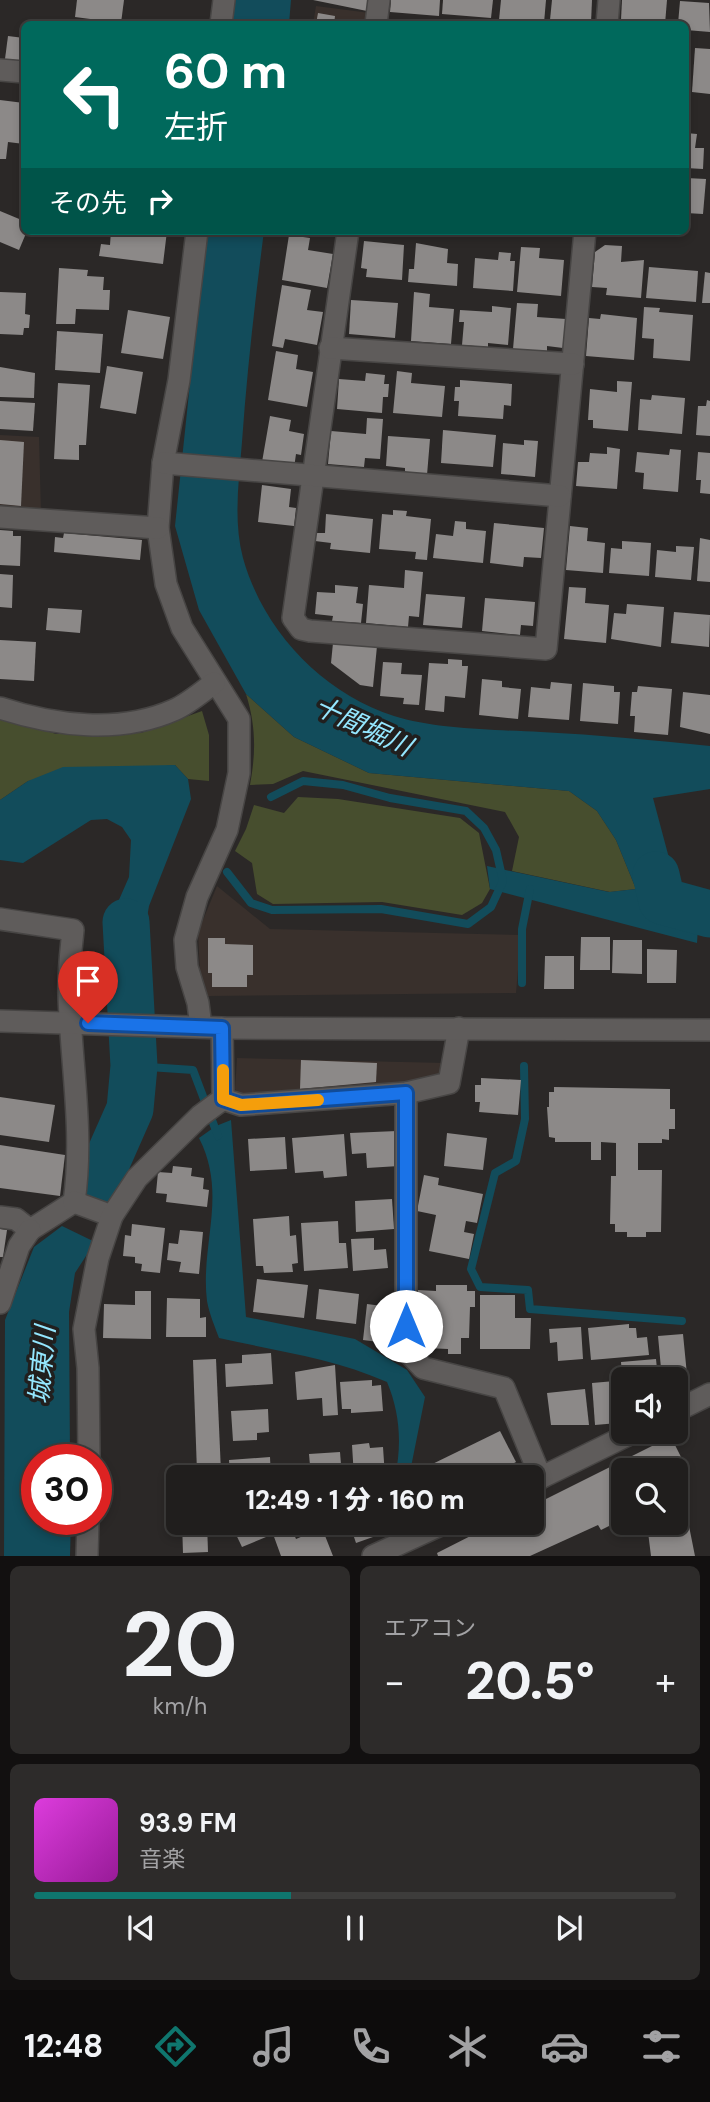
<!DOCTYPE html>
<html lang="ja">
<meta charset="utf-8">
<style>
body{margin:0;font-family:"DM Sans","Noto Sans JP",sans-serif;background:#2d2b2a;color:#f1f3f6;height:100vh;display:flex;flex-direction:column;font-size:26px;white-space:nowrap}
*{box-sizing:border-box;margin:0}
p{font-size:23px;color:#a2a2a4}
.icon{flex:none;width:38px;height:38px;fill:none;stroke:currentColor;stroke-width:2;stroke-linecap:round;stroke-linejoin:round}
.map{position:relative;height:1556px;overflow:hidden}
.sheet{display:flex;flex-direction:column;gap:10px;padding:10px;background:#121010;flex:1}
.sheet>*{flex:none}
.guide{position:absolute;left:21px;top:21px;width:668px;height:214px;border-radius:10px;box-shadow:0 4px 10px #0003,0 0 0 2px #3d3c3b;background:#00695c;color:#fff;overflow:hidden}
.buttons{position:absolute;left:611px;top:1367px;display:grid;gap:14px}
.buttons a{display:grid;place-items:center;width:77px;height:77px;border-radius:10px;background:#201e1d;box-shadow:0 4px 10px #0003,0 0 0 2px #3d3c3b;font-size:35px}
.speed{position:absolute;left:21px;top:1444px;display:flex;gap:14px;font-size:35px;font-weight:700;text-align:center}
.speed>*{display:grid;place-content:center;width:91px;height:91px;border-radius:50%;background:#201e1d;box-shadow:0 4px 10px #0003,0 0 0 2px #3d3c3b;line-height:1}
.speed .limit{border:10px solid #d22;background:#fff;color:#111}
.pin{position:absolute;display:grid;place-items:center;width:60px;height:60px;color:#fff;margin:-72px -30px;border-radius:50% 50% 50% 0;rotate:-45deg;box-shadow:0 0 7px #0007}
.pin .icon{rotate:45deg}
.me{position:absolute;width:77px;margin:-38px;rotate:0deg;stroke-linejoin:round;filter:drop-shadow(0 0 5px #0008)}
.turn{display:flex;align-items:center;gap:24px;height:147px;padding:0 28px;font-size:32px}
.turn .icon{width:91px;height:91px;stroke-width:2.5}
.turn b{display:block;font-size:49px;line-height:60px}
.then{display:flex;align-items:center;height:66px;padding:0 28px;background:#0003;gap:14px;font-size:26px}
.big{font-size:52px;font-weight:800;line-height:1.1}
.sheet .tile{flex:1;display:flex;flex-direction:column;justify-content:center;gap:10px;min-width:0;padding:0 24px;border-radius:10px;background:#2d2b2a}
.sheet .dial{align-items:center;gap:0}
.dial b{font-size:91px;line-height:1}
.song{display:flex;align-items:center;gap:21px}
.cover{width:84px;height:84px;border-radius:10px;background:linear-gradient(135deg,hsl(300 70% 55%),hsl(300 70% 35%))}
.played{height:7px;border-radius:4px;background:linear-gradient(90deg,#0f766e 40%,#3d3c3b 40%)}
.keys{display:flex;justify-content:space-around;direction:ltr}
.heat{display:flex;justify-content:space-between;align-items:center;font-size:38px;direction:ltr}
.sheet .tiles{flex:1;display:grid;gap:10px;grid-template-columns:1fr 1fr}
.tile:last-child{grid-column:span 2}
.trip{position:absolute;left:166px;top:1465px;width:378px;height:70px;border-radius:10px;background:#201e1d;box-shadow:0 4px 10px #0003,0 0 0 2px #3d3c3b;font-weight:800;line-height:70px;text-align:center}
.tabs{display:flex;height:112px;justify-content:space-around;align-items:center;background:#0d0c0c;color:#a2a2a4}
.tabs .icon{width:49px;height:49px}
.tabs .active{color:#0f766e}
.tabs b{font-size:32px;color:#f1f3f6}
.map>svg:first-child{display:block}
.built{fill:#39302c}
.green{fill:#474e2e}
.water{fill:#124c5b}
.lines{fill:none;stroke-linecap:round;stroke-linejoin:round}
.stream{stroke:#124c5b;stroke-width:8}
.river{stroke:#124c5b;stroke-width:47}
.building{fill:#8c8988}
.street-casing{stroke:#474544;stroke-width:24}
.secondary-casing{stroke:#474544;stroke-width:24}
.street{stroke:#5f5c5b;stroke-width:21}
.secondary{stroke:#5f5c5b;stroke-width:21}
.route-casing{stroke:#114b97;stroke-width:18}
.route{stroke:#1a73e8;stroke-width:12}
.slow{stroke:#f59e0b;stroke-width:12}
.labels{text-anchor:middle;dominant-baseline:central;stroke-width:7;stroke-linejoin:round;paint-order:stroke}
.water-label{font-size:26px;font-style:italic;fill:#94e6fe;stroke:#211f1e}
</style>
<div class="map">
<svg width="710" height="1556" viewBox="0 0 710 1556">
<rect width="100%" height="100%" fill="#2b2827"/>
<g class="built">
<polygon points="316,6 370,13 369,24 313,24"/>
<polygon points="0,435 39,437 41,514 0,512"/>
<polygon points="217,886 270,929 521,935 516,993 208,996 200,973 198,932"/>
<polygon points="237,1058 445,1063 440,1074 398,1088 242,1098 235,1089"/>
</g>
<g class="green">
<path d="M246 694 294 737 369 773 569 791 597 811 616 840 636 889 610 892 512 871 519 837 505 812 303 771 273 784 250 785C256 752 256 726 246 694Z"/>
<polygon points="202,711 209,735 209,781 188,779 175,765 28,781 0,800 0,716 56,734 141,733"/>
<polygon points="298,797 338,799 460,818 479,833 490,889 482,903 462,915 382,902 273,904 257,894 252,863 235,851 246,829 254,805 284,813"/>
</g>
<g class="water">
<polygon points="233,0 291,0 289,24 230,24"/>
<path d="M206 231H264C255 301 247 371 242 442 239 480 233 520 243 558 263 630 322 693 394 716 434 729 498 730 541 732 598 735 654 740 710 746V789L653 798 677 888 700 898 697 943 490 889 487 866 609 892 636 889 616 840 597 811 569 791 369 773 294 737 246 694 199 610 175 526Z"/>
<polygon points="175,765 188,779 191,799 149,906 142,947 143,987 122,987 111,918 129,877 131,840 122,827 107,819 91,820 23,863 0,860 0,800 28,781 63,767"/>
<path d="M231 1120 246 1317 355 1339 407 1370 425 1397 409 1477H395C402 1444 400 1413 387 1382 333 1358 276 1351 219 1338 215 1327 209 1313 207 1301 200 1244 228 1195 199 1138L216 1126Z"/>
<polygon points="62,1226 95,1242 75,1273 69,1312 70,1459 37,1460 37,1519 71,1519 70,1556 4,1556 5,1320 34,1247"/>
</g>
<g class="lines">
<g class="stream">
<polyline points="227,872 251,903 272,910 381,909 468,924 491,907 503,881 496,850 484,828 466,811 390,798 343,785 303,781 271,797"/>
<polyline points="522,983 522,929 530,889"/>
<polyline points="134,1066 193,1070 218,1136"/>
<polyline points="524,1066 525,1119 516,1161 495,1173 471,1269 480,1287 528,1290 530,1309 682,1321"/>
</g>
<g class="river">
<polyline points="656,875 662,901 710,914"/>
<polyline points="96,1186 130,1109 134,1066 126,922"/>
</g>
</g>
<g class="building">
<polygon points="77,0 124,0 121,23 75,17"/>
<polygon points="313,0 368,0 367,11"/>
<polygon points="391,0 440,0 439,16 390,12"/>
<polygon points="443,0 493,0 491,18 442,14"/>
<polygon points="501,0 546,0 544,23 499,20"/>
<polygon points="552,0 592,0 591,23 550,20"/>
<polygon points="622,0 667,0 665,24 621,20"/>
<polygon points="680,1 709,3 710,32 686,30 686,24 678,24"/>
<polygon points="318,13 335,16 334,24 316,24"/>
<polygon points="8,36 24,38 24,61 5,59"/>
<polygon points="695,48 710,49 710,94 692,92"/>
<polygon points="0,100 24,103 24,144 8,142 6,159 0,159"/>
<polygon points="686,133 697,134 695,148 704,148 703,169 686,168"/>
<polygon points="686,178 706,179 703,214 686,213"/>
<polygon points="0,211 24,221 27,231 19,250 0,242"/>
<polygon points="111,231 167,231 163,264 99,256 101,244 110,245"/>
<polygon points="289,235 310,238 308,250 333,254 327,288 282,280"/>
<polygon points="364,241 404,245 402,280 366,277 367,269 361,268"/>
<polygon points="416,243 448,249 447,263 458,264 457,286 408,282 409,269 414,269"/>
<polygon points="605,245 622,246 621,262 644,260 641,298 606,295 607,288 592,287 595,252"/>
<polygon points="521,247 540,248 539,258 564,260 561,296 517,292"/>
<polygon points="499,252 511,253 510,261 515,261 513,291 473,288 475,258 498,260"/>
<polygon points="649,267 698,271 696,302 646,298"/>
<polygon points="59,268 88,270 87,276 104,277 103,290 110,290 109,310 76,309 75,324 56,324"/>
<polygon points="705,272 710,273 710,303 702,303"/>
<polygon points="282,285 311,290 307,310 323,312 317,345 285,339 283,348 272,346"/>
<polygon points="0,292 26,293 25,314 30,315 29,328 24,328 23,335 0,334"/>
<polygon points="414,292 430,294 429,307 454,309 451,344 411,341"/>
<polygon points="351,300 398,303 395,338 349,334"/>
<polygon points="517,303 538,304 537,317 566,319 563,348 547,346 547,351 513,349"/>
<polygon points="492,306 511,308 508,345 488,343 488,347 462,345 464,322 459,322 460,310 492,312"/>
<polygon points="644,307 660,308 659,312 693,315 690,361 653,358 654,339 642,338"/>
<polygon points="128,310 170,317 163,359 121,353"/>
<polygon points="601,314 637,318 634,360 586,356 589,318 600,319"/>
<polygon points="57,331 103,334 100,373 55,370"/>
<polygon points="276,351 298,355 296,369 313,372 307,407 268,400"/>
<polygon points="107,366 143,372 136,414 100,408"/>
<polygon points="0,367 35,373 34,398 0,397"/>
<polygon points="397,371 412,373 411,383 445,386 442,417 393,413"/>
<polygon points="366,373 385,375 384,384 389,384 388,397 383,397 382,413 337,409 339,379 365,381"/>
<polygon points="460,380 512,384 511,406 504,405 503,419 458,416 459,401 454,401 455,387 460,387"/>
<polygon points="617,381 632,382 628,431 593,428 593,420 588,420 590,389 617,392"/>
<polygon points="58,383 90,385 86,445 79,445 79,460 54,459"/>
<polygon points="652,395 685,398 682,434 638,430 640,399 651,400"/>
<polygon points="707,400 710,401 710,436 696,435 698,406 706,406"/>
<polygon points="0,401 35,403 33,431 0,429"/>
<polygon points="270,416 291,420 289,431 304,434 301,455 296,454 294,468 262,462"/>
<polygon points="367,418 383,419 380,459 365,458 364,467 328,464 331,431 366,434"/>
<polygon points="443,430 496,435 493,467 441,463"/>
<polygon points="388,436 430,439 427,475 405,474 405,468 386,466"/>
<polygon points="0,440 24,442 21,506 0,504"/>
<polygon points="524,440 538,441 535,477 501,474 503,443 524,445"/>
<polygon points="607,447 620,449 617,489 576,486 578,462 589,462 590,453 607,454"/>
<polygon points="670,449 681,450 678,492 643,489 644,473 635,472 637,452 669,455"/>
<polygon points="698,452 710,453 710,494 700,493 701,480 696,480"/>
<polygon points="262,485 291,489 289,507 296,508 294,526 258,522"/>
<polygon points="393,510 407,511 406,516 431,519 427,560 415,559 416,552 379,549 382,514 393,515"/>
<polygon points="326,514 373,519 370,553 330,549 331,543 315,541 315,533 325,533"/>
<polygon points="455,521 466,522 466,529 486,531 483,563 433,558 436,534 453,536"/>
<polygon points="494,523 544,528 541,558 524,557 523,567 490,563"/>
<polygon points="570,526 588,528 587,541 605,543 603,573 566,570"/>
<polygon points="0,530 13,531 13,536 21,536 20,566 0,565"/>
<polygon points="64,533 142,540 140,560 54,552 55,537 63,538"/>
<polygon points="700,538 710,540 710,582 697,581"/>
<polygon points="622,541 651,543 649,576 609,573 611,548 622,549"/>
<polygon points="676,546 694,547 691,580 655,577 657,550 676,552"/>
<polygon points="405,570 423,572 419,617 409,616 408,627 366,623 369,585 404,588"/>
<polygon points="0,574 13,575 12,608 0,607"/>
<polygon points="335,585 358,587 356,603 363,604 361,623 332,621 333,616 315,614 317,592 335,593"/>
<polygon points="569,587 586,588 585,603 609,605 606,643 564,639"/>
<polygon points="426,594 465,597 462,628 423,625"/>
<polygon points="485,598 535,602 533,626 521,625 520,635 482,631"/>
<polygon points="627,604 664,607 661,647 611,639 614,613 626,614"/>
<polygon points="48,608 82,610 80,633 46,630"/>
<polygon points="674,612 710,615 709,647 671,643"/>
<polygon points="0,640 36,642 34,681 0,679"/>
<polygon points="333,643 377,646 373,687 360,685 331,663"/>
<polygon points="448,659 462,660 462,666 468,666 465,698 445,696 444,712 425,710 429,663 448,664"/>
<polygon points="383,662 402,663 401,674 422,675 419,705 403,704 404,698 380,696"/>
<polygon points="482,679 502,681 502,687 521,689 518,719 479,715"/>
<polygon points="551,682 572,684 569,720 528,717 531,687 550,689"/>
<polygon points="583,683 614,686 614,692 620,692 618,724 580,721"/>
<polygon points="638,686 672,689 668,735 634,732 635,716 630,716 632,692 637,692"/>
<polygon points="683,692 710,695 710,734 680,727"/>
<polygon points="581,937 610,937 610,970 580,970"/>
<polygon points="208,938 225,938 225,944 253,945 253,975 247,975 247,987 212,987 212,973 208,973"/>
<polygon points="613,940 642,940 642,974 612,973"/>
<polygon points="647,949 677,950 676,983 647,983"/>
<polygon points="545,956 574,956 574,989 544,989"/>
<polygon points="301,1060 377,1063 376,1082 300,1089"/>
<polygon points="481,1078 521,1080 518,1115 479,1112 480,1102 475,1102 475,1085 481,1085"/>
<polygon points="554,1087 670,1089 670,1109 675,1109 675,1129 669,1129 669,1140 662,1139 662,1143 638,1143 638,1170 662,1170 661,1232 646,1232 646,1237 627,1237 627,1232 615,1232 615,1224 610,1224 611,1176 616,1176 616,1143 601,1142 601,1160 591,1160 591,1142 555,1142 555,1138 549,1137 547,1107 549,1107 549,1092 554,1092"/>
<polygon points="0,1097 55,1105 49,1142 0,1135"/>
<polygon points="397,1131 399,1166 367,1168 366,1153 352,1154 350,1133"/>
<polygon points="447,1133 487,1138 483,1170 444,1166"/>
<polygon points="344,1134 347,1176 324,1178 323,1171 295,1173 292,1138"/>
<polygon points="285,1137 287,1169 250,1171 248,1139"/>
<polygon points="0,1145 65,1155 60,1196 0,1188"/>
<polygon points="173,1166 192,1168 191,1176 204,1178 203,1189 209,1190 207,1207 166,1202 167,1194 156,1193 158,1172 172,1173"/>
<polygon points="424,1175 439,1178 438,1185 483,1194 477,1223 466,1221 464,1232 474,1234 469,1259 429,1251 436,1215 417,1211"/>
<polygon points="392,1199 394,1229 356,1232 355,1201"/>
<polygon points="289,1216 290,1236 296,1235 298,1263 292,1264 293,1272 264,1273 263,1266 256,1266 253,1219"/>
<polygon points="338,1221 339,1243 346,1243 348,1268 304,1271 301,1223"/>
<polygon points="132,1224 165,1228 160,1273 141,1271 142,1264 135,1263 135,1257 123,1256 125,1235 131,1236"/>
<polygon points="0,1229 7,1230 3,1257 0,1257"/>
<polygon points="180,1230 203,1232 199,1274 179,1272 181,1262 167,1260 169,1243 178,1244"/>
<polygon points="374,1238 374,1250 386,1249 388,1268 353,1271 351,1239"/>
<polygon points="257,1279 308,1285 304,1318 253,1312"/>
<polygon points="436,1285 467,1285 467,1291 475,1291 475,1307 470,1307 469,1338 461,1338 461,1354 448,1354 448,1349 426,1348 425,1336 418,1336 418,1290 436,1291"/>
<polygon points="319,1289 359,1294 356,1324 316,1319"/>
<polygon points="135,1291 151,1291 151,1339 103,1338 104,1304 135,1305"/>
<polygon points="480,1295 515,1295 515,1318 531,1318 530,1349 480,1349"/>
<polygon points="167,1298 200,1299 200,1318 206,1317 206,1337 166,1337"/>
<polygon points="367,1304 390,1307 388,1327 396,1328 394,1344 363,1340"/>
<polygon points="629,1324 629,1328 636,1328 637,1338 647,1337 649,1355 591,1360 588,1328"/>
<polygon points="581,1327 583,1359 558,1361 557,1342 550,1343 549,1329"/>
<polygon points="683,1334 688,1385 676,1386 676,1379 662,1379 658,1336"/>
<polygon points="271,1353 273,1384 226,1387 225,1364 242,1363 242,1355"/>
<polygon points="216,1359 221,1472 197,1472 193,1360"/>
<polygon points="656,1359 658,1379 623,1379 621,1414 618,1375 622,1375 621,1362"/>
<polygon points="335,1365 338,1415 323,1416 322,1398 297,1400 295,1372"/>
<polygon points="372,1380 372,1386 381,1385 383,1411 351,1413 351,1409 342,1409 340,1382"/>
<polygon points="615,1381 618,1423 595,1425 592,1383"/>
<polygon points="585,1389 589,1425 551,1425 547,1393"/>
<polygon points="268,1409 269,1432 257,1433 257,1440 233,1441 231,1411"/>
<polygon points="500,1431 516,1462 487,1477 418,1477 416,1472"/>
<polygon points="666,1439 668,1444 673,1441 687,1469 682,1472 687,1482 676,1489 676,1470 623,1470 623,1519 601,1530 598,1525 530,1556 438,1556 437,1553 498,1522 532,1522 532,1506"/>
<polygon points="369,1443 370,1448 383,1447 385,1477 354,1477 352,1445"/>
<polygon points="340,1452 342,1477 311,1477 309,1454"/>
<polygon points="270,1457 271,1477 230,1477 229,1460"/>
<polygon points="687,1516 695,1556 651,1556 648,1532 652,1531 652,1524 676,1522 676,1518"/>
<polygon points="182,1522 207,1522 208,1552 183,1553"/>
<polygon points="235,1522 260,1522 266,1537 242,1547 231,1524"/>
<polygon points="349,1522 387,1522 390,1531 356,1543"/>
<polygon points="291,1527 296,1539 322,1528 333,1556 281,1556 273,1534"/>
</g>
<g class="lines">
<g class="street-casing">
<g id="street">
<polyline points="221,24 224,0"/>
<polyline points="376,24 379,0"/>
<polyline points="607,24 609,0"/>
<polyline points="0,70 24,72"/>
<polyline points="197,231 179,380 163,463 158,528 166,584 182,628 239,719 239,773 227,830 197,897 185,940 187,967 198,1003 201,1027"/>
<polyline points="348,231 293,618 301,629 310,631 546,649 585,231"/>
<polyline points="330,348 573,364"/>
<polyline points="163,463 560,496"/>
<polyline points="0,517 158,528"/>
<path d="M0 708C55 726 120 734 174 710 188 704 202 692 214 683"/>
<path d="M0 919 73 930C71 951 68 973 69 995 71 1064 84 1133 74 1202L30 1230 16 1219 0 1217"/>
<polyline points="406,1093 406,1350 423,1368 504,1388 541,1478"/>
<polyline points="223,1099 241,1105 406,1093 449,1083 459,1028"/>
<polyline points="74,1202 112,1216"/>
<polyline points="0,1303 19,1246 30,1230"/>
<polyline points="676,1411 710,1394"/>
<polyline points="89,1460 88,1368 84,1329 98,1258 112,1216 137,1178 200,1116 223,1099 222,1028"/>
<polyline points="532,1482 634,1432"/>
<polyline points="87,1556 88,1519"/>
<polyline points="373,1556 447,1522"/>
</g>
</g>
<g class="secondary-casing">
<polyline id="secondary" points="0,1021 222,1028 710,1030"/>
</g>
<use href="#street" class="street"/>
<use href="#secondary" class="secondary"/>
</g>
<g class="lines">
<g class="route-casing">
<polyline id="route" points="88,1023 222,1028 223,1099 241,1105 406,1093 406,1326"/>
</g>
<use href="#route" class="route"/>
<polyline class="slow" points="223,1070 223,1099 241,1105 318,1100"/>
</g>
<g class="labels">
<g class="water-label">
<text transform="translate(363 726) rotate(25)">十間堀川</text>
<text transform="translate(42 1365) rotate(-85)">城東川</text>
</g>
</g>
</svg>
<div class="buttons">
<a><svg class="icon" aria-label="sound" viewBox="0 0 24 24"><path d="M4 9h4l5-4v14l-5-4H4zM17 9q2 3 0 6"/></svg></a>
<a><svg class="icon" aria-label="search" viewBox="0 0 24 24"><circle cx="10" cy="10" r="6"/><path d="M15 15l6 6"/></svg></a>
</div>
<div class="speed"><div class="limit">30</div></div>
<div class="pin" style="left:88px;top:1023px;background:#d93025"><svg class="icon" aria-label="arrive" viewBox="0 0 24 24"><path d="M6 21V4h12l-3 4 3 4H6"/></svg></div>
<svg class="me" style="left:406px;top:1326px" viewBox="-20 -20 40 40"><circle r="19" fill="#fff"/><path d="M0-13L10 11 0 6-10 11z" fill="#1a73e8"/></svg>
<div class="trip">12:49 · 1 分 · 160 m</div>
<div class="guide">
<div class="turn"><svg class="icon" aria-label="left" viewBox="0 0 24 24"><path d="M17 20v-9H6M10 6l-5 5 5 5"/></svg><div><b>60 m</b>左折</div></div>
<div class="then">その先<svg class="icon" aria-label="right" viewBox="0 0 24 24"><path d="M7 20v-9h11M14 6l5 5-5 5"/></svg></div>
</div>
</div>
<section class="sheet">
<div class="tiles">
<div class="tile dial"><b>20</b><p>km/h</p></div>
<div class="tile"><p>エアコン</p>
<div class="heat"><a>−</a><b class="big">20.5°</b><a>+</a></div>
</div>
<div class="tile">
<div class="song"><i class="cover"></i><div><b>93.9 FM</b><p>音楽</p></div></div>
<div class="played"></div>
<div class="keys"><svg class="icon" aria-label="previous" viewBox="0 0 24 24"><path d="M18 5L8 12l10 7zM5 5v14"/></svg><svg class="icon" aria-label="pause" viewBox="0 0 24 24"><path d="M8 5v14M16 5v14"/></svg><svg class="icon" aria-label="next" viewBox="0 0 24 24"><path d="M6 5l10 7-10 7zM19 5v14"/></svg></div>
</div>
</div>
</section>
<nav class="tabs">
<b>12:48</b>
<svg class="icon active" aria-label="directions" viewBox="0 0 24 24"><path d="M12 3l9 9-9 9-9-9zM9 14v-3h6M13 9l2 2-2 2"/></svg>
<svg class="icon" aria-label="music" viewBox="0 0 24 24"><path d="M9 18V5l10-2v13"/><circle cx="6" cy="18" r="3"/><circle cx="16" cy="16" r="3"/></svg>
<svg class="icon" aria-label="phone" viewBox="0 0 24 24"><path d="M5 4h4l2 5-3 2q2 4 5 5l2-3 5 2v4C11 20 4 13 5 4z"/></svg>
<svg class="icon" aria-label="climate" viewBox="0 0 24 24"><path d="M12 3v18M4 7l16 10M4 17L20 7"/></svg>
<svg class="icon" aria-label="car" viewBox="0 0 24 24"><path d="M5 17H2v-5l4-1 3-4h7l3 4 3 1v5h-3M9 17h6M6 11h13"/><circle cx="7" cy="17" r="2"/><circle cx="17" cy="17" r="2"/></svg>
<svg class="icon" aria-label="filters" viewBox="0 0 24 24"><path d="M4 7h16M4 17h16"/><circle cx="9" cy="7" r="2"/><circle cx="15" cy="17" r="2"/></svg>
</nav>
